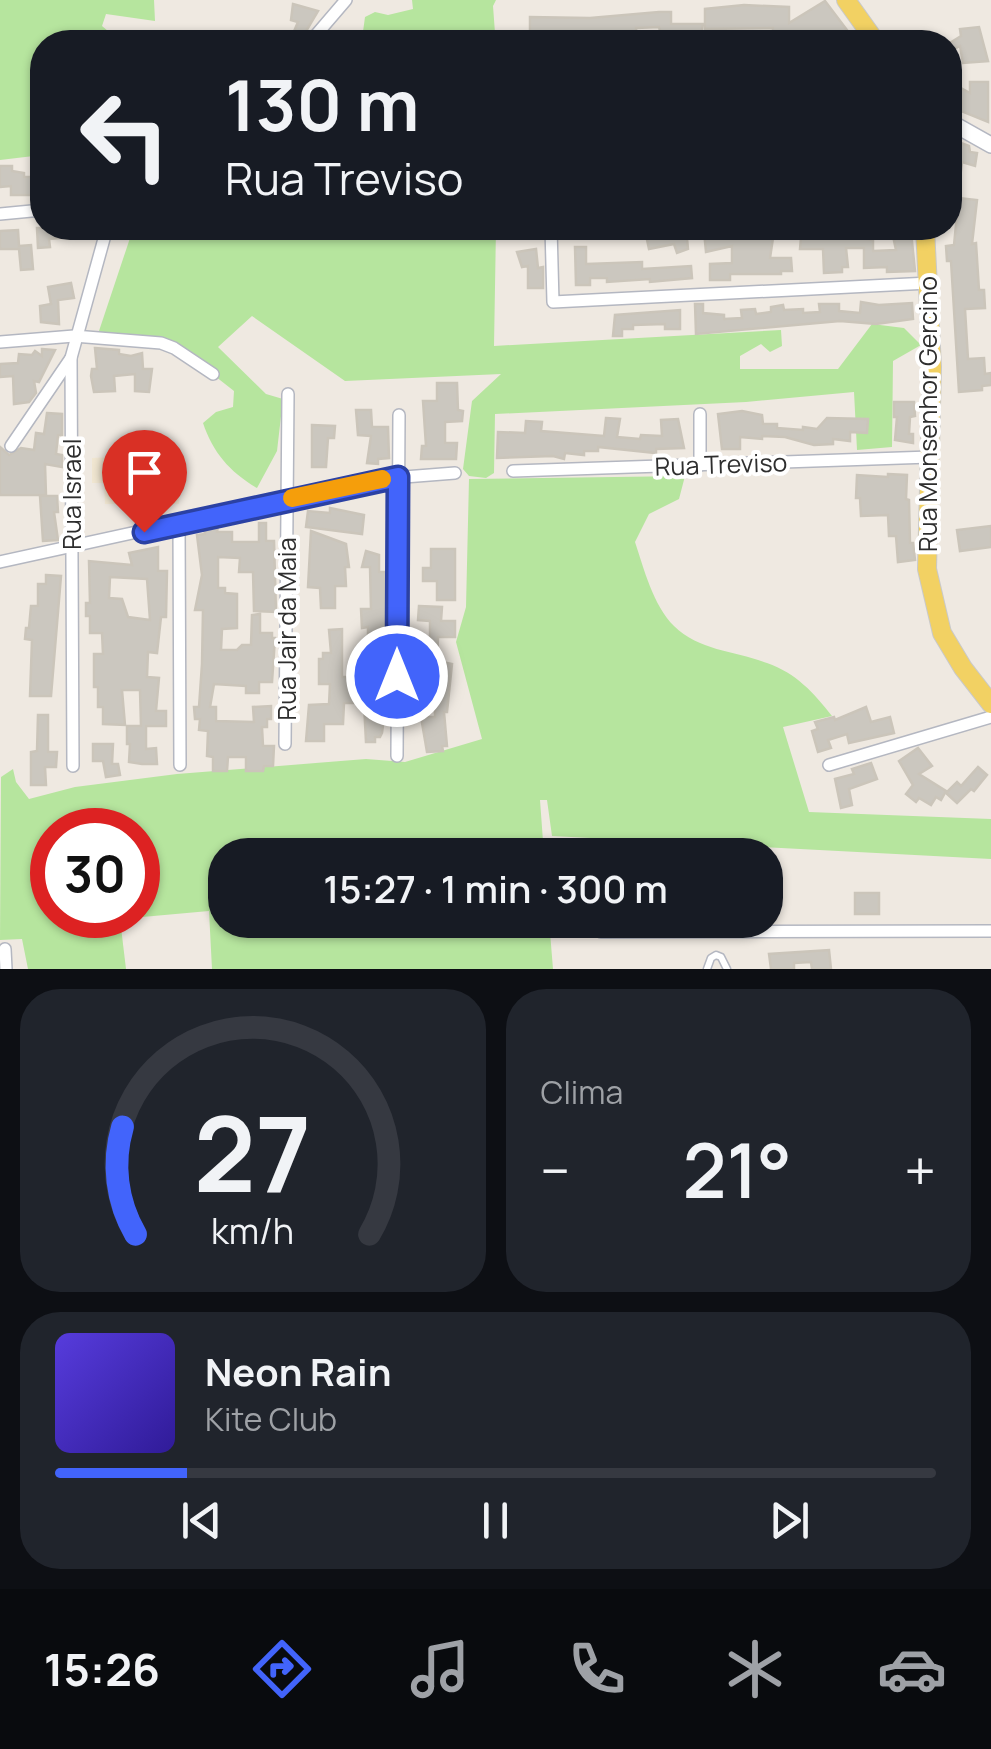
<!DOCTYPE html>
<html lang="pt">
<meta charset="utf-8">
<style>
body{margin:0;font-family:Manrope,sans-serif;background:#20242c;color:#f1f3f6;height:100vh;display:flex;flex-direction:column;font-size:38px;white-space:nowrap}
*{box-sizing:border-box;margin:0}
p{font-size:32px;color:#9ea1a6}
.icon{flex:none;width:55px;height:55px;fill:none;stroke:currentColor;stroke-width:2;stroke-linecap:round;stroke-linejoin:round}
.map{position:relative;height:969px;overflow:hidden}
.details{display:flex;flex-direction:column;gap:20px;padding:20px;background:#0d0f14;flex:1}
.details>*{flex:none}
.top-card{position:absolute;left:30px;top:30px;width:932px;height:210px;border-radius:40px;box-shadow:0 2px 8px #0004;background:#171b24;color:#f1f3f6;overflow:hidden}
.speed{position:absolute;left:30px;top:808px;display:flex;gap:20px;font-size:50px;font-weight:700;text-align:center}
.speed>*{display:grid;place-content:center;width:130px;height:130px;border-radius:50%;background:#171b24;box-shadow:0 2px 8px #0004;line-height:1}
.speed .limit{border:15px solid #d22;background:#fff;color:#111}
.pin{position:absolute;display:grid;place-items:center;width:85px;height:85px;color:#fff;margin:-102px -42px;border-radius:50% 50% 50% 0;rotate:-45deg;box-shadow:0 0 10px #0007}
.pin .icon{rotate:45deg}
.me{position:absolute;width:110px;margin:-55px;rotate:0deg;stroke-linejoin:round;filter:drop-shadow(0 0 8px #0008)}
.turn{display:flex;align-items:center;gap:35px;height:210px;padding:0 30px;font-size:45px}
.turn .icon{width:130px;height:130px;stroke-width:2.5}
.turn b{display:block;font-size:70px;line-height:85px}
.big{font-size:75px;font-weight:600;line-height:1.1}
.details .widget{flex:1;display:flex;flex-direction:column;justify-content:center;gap:15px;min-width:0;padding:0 35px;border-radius:40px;background:#20242c}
.details .dial{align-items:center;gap:0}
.dial svg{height:260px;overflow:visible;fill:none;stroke:#363941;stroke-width:7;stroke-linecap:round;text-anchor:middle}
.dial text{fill:#f1f3f6;stroke:none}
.song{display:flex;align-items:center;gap:30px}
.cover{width:120px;height:120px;border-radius:15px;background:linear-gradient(135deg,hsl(250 70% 55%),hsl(250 70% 35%))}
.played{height:10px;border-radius:5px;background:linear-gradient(90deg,#4264fb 15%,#363941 15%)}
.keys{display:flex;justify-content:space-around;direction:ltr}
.heat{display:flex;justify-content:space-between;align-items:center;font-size:55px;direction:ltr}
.details .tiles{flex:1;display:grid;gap:20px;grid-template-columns:1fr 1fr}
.widget:last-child{grid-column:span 2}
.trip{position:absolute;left:208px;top:838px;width:575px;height:100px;border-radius:40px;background:#171b24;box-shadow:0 2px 8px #0004;font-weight:600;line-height:100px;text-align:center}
.menu{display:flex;height:160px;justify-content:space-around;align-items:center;background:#090b0e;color:#9ea1a6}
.menu .icon{width:70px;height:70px}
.menu .on{color:#4264fb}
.menu b{font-size:45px;color:#f1f3f6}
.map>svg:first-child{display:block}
.education{fill:#f0e6d1}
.green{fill:#b6e59e;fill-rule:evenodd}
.building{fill:#cbc7bf;stroke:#cbc5ba;stroke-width:2.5;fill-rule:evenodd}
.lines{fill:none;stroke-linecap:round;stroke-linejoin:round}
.lane-casing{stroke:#b4b7c1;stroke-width:9}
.street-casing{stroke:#b4b7c1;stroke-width:14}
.secondary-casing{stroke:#b4b7c1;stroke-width:18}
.primary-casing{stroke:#c9c9c9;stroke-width:20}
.lane{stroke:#fff;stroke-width:6}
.street{stroke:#fff;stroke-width:11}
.secondary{stroke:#fff;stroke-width:15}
.primary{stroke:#f2d163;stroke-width:18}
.route-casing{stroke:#2b41a3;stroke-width:25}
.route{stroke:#4264fb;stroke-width:18}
.slow{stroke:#f59e0b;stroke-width:18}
.labels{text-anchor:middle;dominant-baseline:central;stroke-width:8;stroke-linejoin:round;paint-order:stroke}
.street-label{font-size:25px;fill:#2e2e2e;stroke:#fff}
</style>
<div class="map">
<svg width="991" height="969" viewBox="0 0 991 969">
<rect width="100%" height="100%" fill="#efe9e1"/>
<polygon class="education" points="110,448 162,448 162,487 179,487 179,504 105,504 104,483 92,483 92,458 110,457"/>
<g class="green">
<polygon points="0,0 154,0 155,21 106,14 102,26 121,42 42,42 42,155 0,160"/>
<polygon points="412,0 496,0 493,6 495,33 541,33 546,42 365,42 362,39 365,17 375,12 388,15 413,9"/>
<path d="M351 228H496L494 346 781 330 782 346 770 352 761 344 740 356V369H838L872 324 904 328 921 345 893 361 892 447 857 450 854 392 746 402 495 414 494 473 486 478 469 476 463 469 472 401 501 374 345 381 252 316 218 347 266 394 283 399 277 451 257 488C230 472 213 453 203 423L216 412 233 407 234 391 174 344 97 337 130 238Z"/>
<path d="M685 476 679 499 649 514 635 542C644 569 653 605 674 626 699 651 736 651 767 663 796 673 814 693 832 716L783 727 809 812 991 819V859L552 836 547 800H540L544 855H225V920H549L553 969H212L209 911 120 919 126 969H28L22 939 0 940 1 777 13 769 16 782 29 799 75 787 177 774 366 759 405 762 482 739 456 642 466 607 469 479ZM52 830H138V915H52Z"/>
</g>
<g class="building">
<polygon points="825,1 856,42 790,42 790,33 773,33 773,28 705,29 705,9 744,5 789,7 789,23"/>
<polygon points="293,4 318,11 302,38 292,36 298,22 291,20"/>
<polygon points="659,12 671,12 671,24 703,24 700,42 663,42 663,31 660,31 659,27 636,28 637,42 598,41 598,35 590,32 530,31 530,17 590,18"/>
<polygon points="979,27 988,61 963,63 960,46 950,51 950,43 961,36 960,29"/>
<polygon points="950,82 970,93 970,82 988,82 988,122 961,111 962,101 950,95"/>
<polygon points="950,139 969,146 970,152 977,153 975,166 962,162 960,179 950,178"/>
<polygon points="0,166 12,166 12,171 24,173 24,177 42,177 42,195 11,195 11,186 0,187"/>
<polygon points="950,197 977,200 972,244 976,243 979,290 984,290 985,308 965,309 968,359 984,358 985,374 991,373 991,385 982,386 982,390 959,392 951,261 947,261 946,246 954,245 957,214 950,214"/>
<polygon points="37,228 97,228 95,235 49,239 50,247 38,248"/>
<polygon points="662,228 664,235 686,228 688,249 677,253 674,244 649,249 645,230"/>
<polygon points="728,228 767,231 768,228 819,228 859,232 859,238 873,240 873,251 896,250 893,236 911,232 915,271 887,272 887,267 864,268 864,248 846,248 848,267 842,267 842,272 824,273 823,249 800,249 801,238 773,238 770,258 791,258 792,271 781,271 781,274 730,274 730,280 710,280 710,264 732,263 732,246 706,252 704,231"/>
<polygon points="18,230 19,246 31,245 33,269 21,270 19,249 0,249 0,231"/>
<polygon points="575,247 586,247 586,264 642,262 642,269 691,266 692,278 650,282 650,279 607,282 607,278 590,278 590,285 576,285"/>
<polygon points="536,249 538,268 543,267 543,288 528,288 528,266 522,267 517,252"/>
<polygon points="71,283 74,298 58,300 59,324 41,322 40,306 51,304 48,287"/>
<polygon points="861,302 879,305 912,303 913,319 876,324 840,321 696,334 695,304 703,304 703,313 724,315 724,319 742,318 741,310 755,309 756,314 771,312 771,307 783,305 784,310 803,309 803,313 820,312 819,304 839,304 839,311 860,313"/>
<polygon points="680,310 680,329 665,329 665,324 633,325 633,329 622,329 622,336 613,336 615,315"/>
<polygon points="95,348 119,350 119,354 131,356 142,353 143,369 152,369 149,392 135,391 135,374 114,376 115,391 94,392 91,376 92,369 97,369"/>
<polygon points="42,349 55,350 39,382 34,381 36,393 29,402 14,404 13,376 0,377 0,364 18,363 19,354 32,355 35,351 42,356"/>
<polygon points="437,383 457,383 458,410 463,411 462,421 445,422 445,443 457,443 456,459 421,459 422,446 426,446 423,401 437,401"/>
<polygon points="894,402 914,402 915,416 910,417 909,434 913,434 913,443 895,440 897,417 894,417"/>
<polygon points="356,410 371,410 372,427 388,427 389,458 378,459 378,464 367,463 371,436 358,435"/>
<polygon points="742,411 762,415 763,424 777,424 777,428 803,430 803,427 817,429 827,418 868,419 867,433 850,432 850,441 833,439 833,444 814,445 785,437 762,436 762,439 740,437 740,449 722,449 718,414"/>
<polygon points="47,413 62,414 62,435 58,435 56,454 62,455 62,467 45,464 46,495 0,495 0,447 9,455 21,448 34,450 36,433 44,434"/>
<polygon points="606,418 620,419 617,437 640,439 641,435 662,436 661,420 678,419 684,448 656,449 656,453 598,447 598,451 584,451 584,455 565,453 564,459 553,456 497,458 498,432 525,433 526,421 542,422 541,431 604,436"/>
<polygon points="312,425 335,426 334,438 328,438 326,467 312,467"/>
<polygon points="888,474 907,475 906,499 909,500 910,543 913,543 915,560 898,562 896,536 889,536 888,515 861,516 860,498 856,498 857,475 888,477"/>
<polygon points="40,496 57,496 58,512 54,512 58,540 43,541"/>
<polygon points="330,508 364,515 362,534 306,527 308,511 330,513"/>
<polygon points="259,523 266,523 266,541 274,541 276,612 254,611 253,572 239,572 240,558 218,557 218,588 225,588 225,593 237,594 237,628 222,629 221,650 237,650 242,645 251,645 252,615 260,614 260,633 272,633 272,638 275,638 272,682 259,682 259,693 246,693 246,686 214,684 210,707 216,707 216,721 254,722 253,707 271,706 271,719 267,719 267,727 262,727 263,746 274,746 273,766 264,766 263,771 246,771 246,757 228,757 227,771 213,771 213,757 207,756 208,731 199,730 200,719 195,719 194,707 199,707 202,664 203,610 195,610 202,575 197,535 205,534 204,529 218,526 217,532 232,532 232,542 259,542"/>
<polygon points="991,526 991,547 960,551 957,530"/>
<polygon points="311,531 346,544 349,567 345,567 346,586 335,586 335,608 321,608 320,588 308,587"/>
<path d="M158 547V571H167L166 617H161L157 653 148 652 147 677 159 678 156 711H166V726H146V749L156 748 157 764H142L129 762 130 744H127V726H141L140 690H122L125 725 103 724V707H98V687H94V654H103L102 633H90V616H86V603H90L89 561 132 565 129 553ZM110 577 147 579 150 620 128 617 122 599 109 598Z"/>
<polygon points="431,549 455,549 455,600 437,600 437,581 423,581 423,568 431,568"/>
<polygon points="366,551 379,555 379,572 386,572 386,703 382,733 380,737 375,737 375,742 366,742 364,703 344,703 343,724 324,724 324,741 306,741 309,705 329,704 330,684 319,684 319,659 323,659 323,653 331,653 329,630 342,629 342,677 360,677 368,672 368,627 362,628 361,609 371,609 370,567 362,567"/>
<polygon points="46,575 61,576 51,696 30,696 32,640 25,639 26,628 29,628 31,606 38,606 38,584 46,584"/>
<polygon points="419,606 442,607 441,621 455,621 455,637 438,637 437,658 426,658 426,653 419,653 419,645 430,645 430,621 418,620"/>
<polygon points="432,660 452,664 447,712 444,712 447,746 442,746 443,751 427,752 421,717 435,717 435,694 418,694 418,682 428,682"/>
<polygon points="866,707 871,722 890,717 894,733 849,743 847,734 828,740 831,748 818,752 812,731 818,729 815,722 834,717 835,720"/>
<polygon points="38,715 48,715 48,752 57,752 56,767 45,767 46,785 31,785 31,752 37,751"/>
<polygon points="93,744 113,744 112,764 118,764 120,775 106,777 103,761 93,761"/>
<polygon points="918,748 932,766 919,774 946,791 941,800 936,797 931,805 919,798 916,802 906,794 913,785 899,761"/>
<polygon points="871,763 877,779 849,789 852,805 841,808 835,779 854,774 852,769"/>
<polygon points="978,767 987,775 974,791 971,789 957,803 946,793 957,782 961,786"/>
<rect x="855" y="893" width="24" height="21"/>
<polygon points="829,950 831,969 812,969 811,962 794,963 794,969 771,969 769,954"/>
</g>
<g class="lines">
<g class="lane-casing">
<polyline id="lane" points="707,969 711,958 716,955 721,957 727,969"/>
</g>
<g class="street-casing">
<g id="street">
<polyline points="310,42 346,0"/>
<polyline points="0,214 42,210"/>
<polyline points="551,228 553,302 929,283"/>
<polyline points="0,342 74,336 161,343 174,348 213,374"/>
<polyline points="11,446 71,358"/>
<polyline points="700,465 700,414"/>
<polyline points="513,471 930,457"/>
<polyline points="179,524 180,765"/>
<polyline points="0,562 379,479 455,473"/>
<polyline points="285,744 288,394"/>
<polyline points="397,756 399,415"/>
<polyline points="829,765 991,717"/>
<polyline points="73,766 71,358 107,228"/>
<polyline points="601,932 991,931"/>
<polyline points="5,949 6,969"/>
</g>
</g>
<g class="secondary-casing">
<polyline id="secondary" points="950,122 991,145"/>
</g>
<g class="primary-casing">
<g id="primary">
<polyline points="846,0 876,42"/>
<polyline points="925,228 932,367 927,569 942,633 963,668 991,704"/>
</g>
</g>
<use href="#lane" class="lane"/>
<use href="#street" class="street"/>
<use href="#secondary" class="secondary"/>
<use href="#primary" class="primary"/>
</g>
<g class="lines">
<g class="route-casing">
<polyline id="route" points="144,532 398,477 397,676"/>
</g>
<use href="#route" class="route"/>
<polyline class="slow" points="292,498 382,479"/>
</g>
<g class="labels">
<g class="street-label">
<text transform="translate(927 414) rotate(-90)">Rua Monsenhor Gercino</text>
<text transform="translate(721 464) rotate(-2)">Rua Treviso</text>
<text transform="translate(71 494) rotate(-90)">Rua Israel</text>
<text transform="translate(286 629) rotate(-90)">Rua Jair da Maia</text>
</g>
</g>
</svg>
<div class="speed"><div class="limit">30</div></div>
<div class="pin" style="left:144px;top:532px;background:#d93025"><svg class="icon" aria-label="arrive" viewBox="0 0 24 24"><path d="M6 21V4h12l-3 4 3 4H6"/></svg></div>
<svg class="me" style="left:397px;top:676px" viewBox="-20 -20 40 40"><circle r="17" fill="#4264fb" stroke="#fff" stroke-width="3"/><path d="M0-11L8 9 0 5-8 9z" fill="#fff"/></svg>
<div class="trip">15:27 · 1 min · 300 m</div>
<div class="top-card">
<div class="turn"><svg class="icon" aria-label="left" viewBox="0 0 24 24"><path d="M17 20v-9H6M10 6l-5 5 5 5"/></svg><div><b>130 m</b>Rua Treviso</div></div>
</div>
</div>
<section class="details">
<div class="tiles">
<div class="widget dial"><svg viewBox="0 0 100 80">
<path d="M14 69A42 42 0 1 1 86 69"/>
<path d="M14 69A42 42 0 0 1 10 36" stroke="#4264fb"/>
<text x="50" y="56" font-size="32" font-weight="700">27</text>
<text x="50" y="72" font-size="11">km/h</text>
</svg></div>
<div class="widget"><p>Clima</p>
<div class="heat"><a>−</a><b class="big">21°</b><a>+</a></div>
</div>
<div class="widget">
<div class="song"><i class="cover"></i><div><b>Neon Rain</b><p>Kite Club</p></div></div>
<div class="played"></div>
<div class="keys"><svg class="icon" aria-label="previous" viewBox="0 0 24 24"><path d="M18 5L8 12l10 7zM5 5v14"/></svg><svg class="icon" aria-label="pause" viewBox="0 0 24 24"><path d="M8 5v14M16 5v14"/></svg><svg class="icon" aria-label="next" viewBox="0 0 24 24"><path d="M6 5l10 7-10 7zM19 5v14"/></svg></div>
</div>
</div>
</section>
<nav class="menu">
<b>15:26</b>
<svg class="icon on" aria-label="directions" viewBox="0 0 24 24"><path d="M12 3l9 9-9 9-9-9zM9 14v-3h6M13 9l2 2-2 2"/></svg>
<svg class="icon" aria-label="music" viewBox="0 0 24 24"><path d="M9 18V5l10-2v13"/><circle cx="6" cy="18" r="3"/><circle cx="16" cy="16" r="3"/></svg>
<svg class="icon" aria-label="phone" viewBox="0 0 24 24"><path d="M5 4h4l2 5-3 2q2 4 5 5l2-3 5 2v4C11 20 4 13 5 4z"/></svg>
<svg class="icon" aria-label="climate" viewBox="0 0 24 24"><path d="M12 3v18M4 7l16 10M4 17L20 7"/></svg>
<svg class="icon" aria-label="car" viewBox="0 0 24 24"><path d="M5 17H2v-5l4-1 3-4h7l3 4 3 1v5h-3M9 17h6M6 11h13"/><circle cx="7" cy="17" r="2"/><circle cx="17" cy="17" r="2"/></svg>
</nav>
